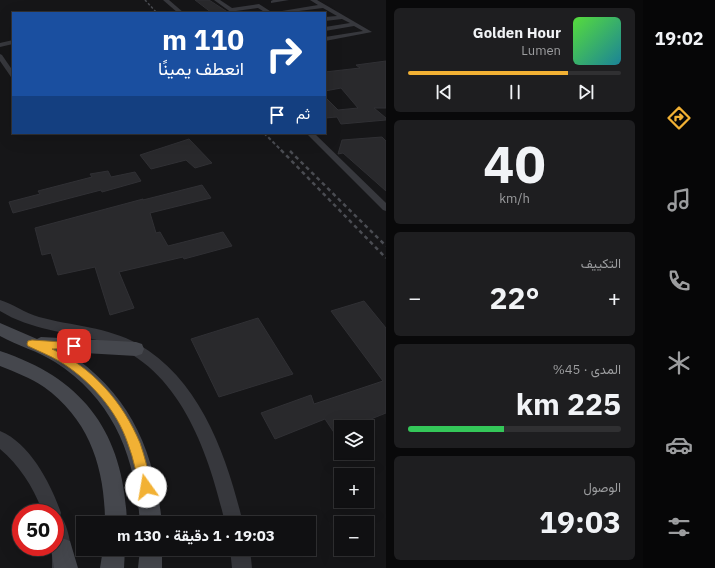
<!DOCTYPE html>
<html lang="ar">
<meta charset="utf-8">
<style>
body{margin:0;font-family:"IBM Plex Sans",Vazirmatn,sans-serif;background:#1e1e20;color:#f1f3f6;direction:rtl;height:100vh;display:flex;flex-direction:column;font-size:15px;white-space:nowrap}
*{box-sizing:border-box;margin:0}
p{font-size:13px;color:#9c9d9f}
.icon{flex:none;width:22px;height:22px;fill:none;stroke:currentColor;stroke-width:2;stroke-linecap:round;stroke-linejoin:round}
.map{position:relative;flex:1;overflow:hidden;direction:ltr}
.side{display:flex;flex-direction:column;gap:8px;padding:8px;background:#09090a;width:257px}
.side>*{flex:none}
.guide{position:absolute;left:12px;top:12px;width:314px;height:122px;border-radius:0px;box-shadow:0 4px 16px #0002,0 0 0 1px #303032;direction:rtl;background:#1a4fa0;color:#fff;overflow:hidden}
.controls{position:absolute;left:334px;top:420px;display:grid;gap:8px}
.controls a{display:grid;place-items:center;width:40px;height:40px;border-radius:0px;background:#101012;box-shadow:0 4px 16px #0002,0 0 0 1px #303032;font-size:20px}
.speed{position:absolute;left:12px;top:504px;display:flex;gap:8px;font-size:20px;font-weight:700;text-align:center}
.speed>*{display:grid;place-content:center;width:52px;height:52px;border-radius:50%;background:#101012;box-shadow:0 4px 16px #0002,0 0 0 1px #303032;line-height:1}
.speed .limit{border:6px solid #d22;background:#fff;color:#111}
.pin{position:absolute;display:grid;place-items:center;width:34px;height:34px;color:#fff;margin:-17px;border-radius:8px;box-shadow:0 2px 6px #0006}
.me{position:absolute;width:44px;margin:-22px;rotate:347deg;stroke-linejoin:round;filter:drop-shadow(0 0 3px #0008)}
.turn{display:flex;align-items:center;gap:14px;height:84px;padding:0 16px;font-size:18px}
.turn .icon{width:52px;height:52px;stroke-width:2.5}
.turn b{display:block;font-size:28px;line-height:34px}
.then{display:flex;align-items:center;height:38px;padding:0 16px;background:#0003;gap:8px;font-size:15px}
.big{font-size:30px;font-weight:700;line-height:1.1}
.side .tile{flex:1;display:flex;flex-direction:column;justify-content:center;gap:6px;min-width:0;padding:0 14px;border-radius:6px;background:#1e1e20}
.side .dial{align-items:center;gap:0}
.dial b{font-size:52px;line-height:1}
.song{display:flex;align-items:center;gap:12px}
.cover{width:48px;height:48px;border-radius:6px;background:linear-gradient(135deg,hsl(110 70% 55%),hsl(190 70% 35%))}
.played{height:4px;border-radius:2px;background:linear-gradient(90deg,#f2b134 75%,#303032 75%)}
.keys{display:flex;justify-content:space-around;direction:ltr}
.heat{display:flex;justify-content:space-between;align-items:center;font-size:22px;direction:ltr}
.charge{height:6px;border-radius:3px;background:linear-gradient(90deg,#34c759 45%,#303032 0)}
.trip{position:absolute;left:76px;top:516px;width:240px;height:40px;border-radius:0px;background:#101012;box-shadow:0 4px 16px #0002,0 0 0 1px #303032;font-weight:700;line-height:40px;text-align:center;direction:rtl}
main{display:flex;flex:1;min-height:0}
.tab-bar{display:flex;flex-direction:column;width:72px;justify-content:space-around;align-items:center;background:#060607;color:#9c9d9f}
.tab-bar .icon{width:28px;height:28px}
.tab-bar .on{color:#f2b134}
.tab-bar b{font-size:18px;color:#f1f3f6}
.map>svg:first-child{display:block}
.building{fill:#29292c;stroke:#303034}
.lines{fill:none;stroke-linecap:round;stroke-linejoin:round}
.minor{fill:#37383d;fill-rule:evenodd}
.tertiary{fill:#37383d;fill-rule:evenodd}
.secondary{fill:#45474d;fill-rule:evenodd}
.rail-far2{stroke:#4a4c52;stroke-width:1.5;stroke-dasharray:2.5 2;stroke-linecap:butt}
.rail-far1{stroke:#4a4c52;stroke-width:2;stroke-dasharray:3.5 2.5;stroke-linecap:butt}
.rail{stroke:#4a4c52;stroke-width:2.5;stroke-dasharray:4 3.5;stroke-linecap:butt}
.route{fill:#f2b134;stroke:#9d7322}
</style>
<main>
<nav class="tab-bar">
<b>19:02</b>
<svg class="icon on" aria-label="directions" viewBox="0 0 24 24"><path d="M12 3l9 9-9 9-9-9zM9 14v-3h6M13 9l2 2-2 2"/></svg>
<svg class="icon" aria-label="music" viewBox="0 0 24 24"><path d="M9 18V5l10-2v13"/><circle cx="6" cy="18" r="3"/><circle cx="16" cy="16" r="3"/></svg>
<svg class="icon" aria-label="phone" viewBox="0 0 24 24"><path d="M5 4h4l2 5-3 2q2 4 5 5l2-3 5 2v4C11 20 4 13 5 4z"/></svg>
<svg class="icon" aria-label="climate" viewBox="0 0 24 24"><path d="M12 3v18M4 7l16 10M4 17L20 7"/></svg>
<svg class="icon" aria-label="car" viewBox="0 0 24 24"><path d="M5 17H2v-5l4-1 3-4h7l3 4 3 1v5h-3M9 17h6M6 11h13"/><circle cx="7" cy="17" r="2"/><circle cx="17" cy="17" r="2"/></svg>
<svg class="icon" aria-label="filters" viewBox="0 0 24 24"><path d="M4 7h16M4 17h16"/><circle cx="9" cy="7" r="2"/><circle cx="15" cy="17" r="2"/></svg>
</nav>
<section class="side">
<div class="tile">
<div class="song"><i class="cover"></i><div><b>Golden Hour</b><p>Lumen</p></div></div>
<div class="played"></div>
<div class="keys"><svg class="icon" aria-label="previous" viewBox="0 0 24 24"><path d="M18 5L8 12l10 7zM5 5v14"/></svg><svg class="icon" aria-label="pause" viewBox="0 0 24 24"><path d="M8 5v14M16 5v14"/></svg><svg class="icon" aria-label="next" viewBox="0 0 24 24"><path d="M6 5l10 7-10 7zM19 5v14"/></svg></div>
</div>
<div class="tile dial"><b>40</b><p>km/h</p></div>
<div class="tile"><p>التكييف</p>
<div class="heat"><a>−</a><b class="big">22°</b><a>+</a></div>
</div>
<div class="tile"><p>المدى · 45%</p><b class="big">225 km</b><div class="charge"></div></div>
<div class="tile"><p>الوصول</p><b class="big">19:03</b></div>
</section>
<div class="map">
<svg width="386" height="568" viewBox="0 0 386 568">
<rect width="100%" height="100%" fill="#161618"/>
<g class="building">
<polygon points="195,0 209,0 229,13 212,13"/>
<polygon points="386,61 386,108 374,108 386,118 386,120 341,124 337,117 325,118 325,97 338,110 358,108 341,88 325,91 325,72 360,68 356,65"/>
<polygon points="382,137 386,141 386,191 343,153 338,154 342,140"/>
<polygon points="189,139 212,163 195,168 186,160 151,169 140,155"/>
<polygon points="108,171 111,177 135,172 141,181 102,192 101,190 13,213 9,202 40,194 38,191 92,177 90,174"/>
<polygon points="202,185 211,198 150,213 156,233 160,232 168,246 223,232 232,246 184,259 183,257 119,272 134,308 110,315 95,267 58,275 51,253 42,255 35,228 143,199 143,200"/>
<polygon points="364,301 386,328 386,413 351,427 341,427 341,431 335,434 325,419 275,439 261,413 311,395 314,404 383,381 331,311"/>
<polygon points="258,318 293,374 219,397 191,339"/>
</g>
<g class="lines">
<g class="minor">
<polygon points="163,0 169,0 184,13 178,13"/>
<polygon points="214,0 220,0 232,8 259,4 273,13 266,13 258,8 236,11 238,13 232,13"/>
<polygon points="273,0 289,0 271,3 271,1"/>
<polygon points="310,0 317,0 372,32 325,41 325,37 363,31 354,26 325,31 325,27 350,23 342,19 325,21 325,17 337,16 323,8 283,13 276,12 318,5"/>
<polygon points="13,40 13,44 0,47 0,43"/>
<polygon points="0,54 2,55 13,71 13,78 11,77 0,61"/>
<polygon points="306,133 314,133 386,203 386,211 383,210"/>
</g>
<g class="tertiary">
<path d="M0 300C13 304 25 313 39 317 72 326 108 327 138 344 201 380 227 457 243 523H225C209 453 179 363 101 341 67 332 31 330 0 311Z"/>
<path d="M0 431C30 443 51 484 61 513L60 516C70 526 72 554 72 568H52V547H55V513H43C34 488 20 466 0 449Z"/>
<polygon points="230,549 250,549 252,568 232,568"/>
</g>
<g class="secondary">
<path d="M0 323 37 339 41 337 136 342 142 344 144 349 142 354 136 356 67 352C130 394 154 449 162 523H140C135 456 114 400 55 362 38 351 18 346 0 336Z"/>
<path d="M0 351C85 379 124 434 127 523H105C105 469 90 420 44 387 31 378 15 372 0 366Z"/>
<polygon points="62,538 70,541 78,568 54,568 51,549 52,547 55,547 55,541"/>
<polygon points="103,549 125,549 124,568 100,568"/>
<polygon points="140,549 162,549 162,568 138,568"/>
</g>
<polyline class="rail-far2" points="145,0 157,13"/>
<polyline class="rail-far1" points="264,133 282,151"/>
<g class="rail">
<polyline points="281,150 386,258"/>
<polyline points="290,151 386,246"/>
</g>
</g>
<path class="route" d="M32 340 77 343 79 346 77 348 52 349C92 367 123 402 140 443 145 457 148 472 153 487L151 491 146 493 142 491C136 476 134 459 128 444 117 410 89 379 59 361 49 355 38 351 28 346L27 344 28 341Z"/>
</svg>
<div class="controls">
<a><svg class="icon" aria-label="layers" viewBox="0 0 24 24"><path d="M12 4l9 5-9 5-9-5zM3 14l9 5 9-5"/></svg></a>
<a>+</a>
<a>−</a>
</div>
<div class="speed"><div class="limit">50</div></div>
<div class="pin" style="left:74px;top:346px;background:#d93025"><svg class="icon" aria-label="arrive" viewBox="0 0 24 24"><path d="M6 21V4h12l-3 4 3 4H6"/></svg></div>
<svg class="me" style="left:146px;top:487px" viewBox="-20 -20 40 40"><circle r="19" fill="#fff"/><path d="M0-13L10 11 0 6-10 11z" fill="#f2b134"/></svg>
<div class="trip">19:03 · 1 دقيقة · 130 m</div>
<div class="guide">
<div class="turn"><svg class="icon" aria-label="right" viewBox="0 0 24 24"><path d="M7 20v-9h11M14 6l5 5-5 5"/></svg><div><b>110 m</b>انعطف يمينًا</div></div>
<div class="then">ثم<svg class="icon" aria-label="arrive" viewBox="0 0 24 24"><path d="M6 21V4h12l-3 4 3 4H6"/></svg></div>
</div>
</div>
</main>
